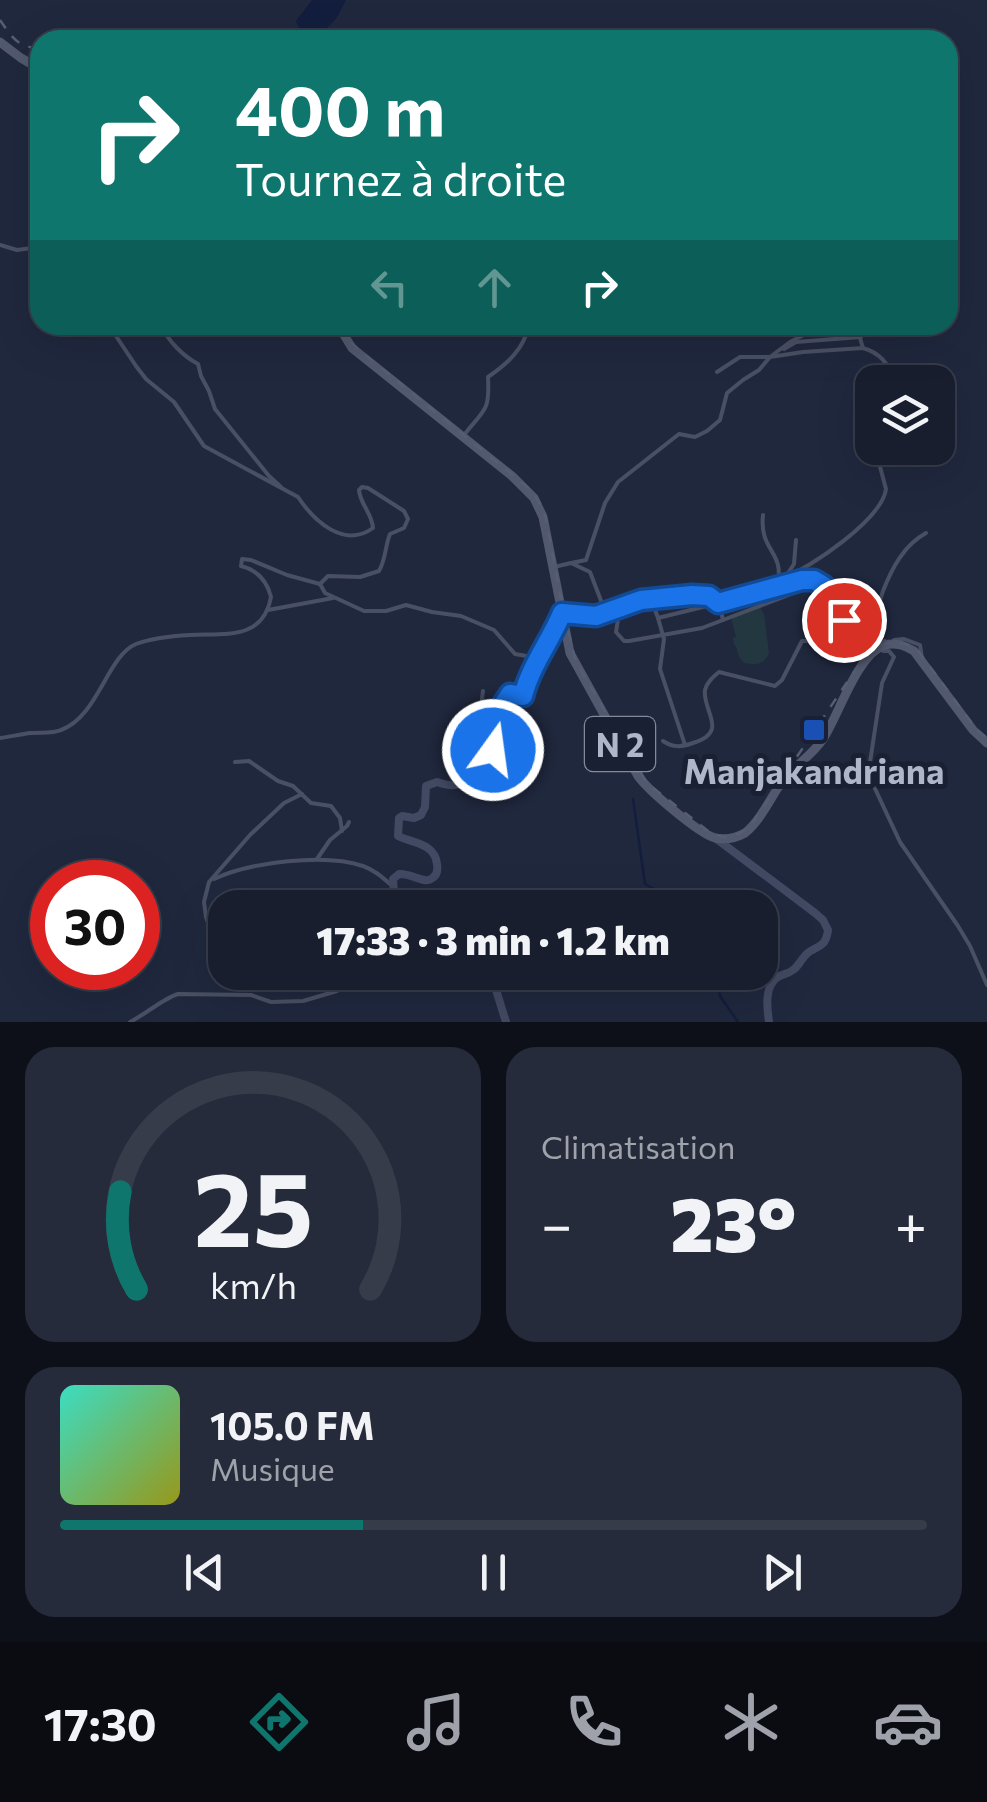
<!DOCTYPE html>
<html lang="fr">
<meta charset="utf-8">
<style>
body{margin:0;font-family:Commissioner,sans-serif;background:#252b3a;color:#f1f3f6;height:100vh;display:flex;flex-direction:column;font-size:38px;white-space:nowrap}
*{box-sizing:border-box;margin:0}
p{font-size:32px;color:#9fa2aa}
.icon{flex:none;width:55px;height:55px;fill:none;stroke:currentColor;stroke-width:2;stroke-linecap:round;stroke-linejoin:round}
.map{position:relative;height:1022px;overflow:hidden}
.sheet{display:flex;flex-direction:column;gap:25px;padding:25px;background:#0d1019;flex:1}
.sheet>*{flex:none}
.top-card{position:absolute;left:30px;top:30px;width:928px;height:305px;border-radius:30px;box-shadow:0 10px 40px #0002,0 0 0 2px #363c4a;background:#0f766e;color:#fff;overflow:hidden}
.fabs{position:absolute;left:855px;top:365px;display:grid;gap:20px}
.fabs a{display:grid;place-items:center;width:100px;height:100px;border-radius:20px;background:#181e2e;box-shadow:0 10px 40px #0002,0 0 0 2px #363c4a;font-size:50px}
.speed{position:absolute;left:30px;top:860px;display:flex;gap:20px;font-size:50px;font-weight:700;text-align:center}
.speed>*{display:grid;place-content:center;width:130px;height:130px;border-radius:50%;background:#181e2e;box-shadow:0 10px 40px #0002,0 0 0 2px #363c4a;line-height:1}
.speed .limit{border:15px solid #d22;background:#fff;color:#111}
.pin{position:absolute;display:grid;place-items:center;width:85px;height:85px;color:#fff;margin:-42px;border:5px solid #fff;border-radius:50%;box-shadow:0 2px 10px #0007}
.me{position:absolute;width:110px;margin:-55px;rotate:14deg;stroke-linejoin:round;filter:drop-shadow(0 0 8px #0008)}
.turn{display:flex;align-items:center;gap:35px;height:210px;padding:0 40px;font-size:45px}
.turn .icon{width:130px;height:130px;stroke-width:2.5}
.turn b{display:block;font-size:70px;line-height:85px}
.lanes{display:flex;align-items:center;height:95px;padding:0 40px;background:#0003;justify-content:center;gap:50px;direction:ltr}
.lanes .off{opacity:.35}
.big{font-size:75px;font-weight:800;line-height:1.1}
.sheet .tile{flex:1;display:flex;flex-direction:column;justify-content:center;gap:15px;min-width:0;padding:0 35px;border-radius:30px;background:#252b3a}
.sheet .dial{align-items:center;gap:0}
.dial svg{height:260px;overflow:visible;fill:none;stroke:#363c4a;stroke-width:7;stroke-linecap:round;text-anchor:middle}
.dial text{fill:#f1f3f6;stroke:none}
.song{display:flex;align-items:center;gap:30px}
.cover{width:120px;height:120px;border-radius:15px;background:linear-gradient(135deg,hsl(170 70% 55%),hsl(60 70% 35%))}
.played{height:10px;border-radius:5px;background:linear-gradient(90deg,#0f766e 35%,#363c4a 35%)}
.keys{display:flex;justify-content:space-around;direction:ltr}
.heat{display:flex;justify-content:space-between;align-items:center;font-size:55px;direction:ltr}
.sheet .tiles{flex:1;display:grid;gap:25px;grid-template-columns:1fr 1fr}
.tile:last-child{grid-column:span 2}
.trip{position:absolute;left:208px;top:890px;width:570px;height:100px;border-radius:30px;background:#181e2e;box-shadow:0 10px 40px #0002,0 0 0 2px #363c4a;font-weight:800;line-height:100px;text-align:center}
.dock{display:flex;height:160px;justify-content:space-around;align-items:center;background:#0a0c12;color:#9fa2aa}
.dock .icon{width:70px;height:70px}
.dock .current{color:#0f766e}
.dock b{font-size:45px;color:#f1f3f6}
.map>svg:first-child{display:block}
.green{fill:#22373f}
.water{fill:#131d3d}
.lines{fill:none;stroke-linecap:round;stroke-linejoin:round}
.stream{stroke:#131d3d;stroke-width:2.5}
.street{stroke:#4a5064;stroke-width:4}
.secondary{stroke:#424962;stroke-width:8}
.primary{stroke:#52596e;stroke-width:9}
.rail{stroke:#565e76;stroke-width:2.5;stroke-dasharray:10 10;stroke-linecap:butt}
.route-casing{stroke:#114b97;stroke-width:25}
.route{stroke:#1a73e8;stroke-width:18}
.transit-dot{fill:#1a4fb4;stroke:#1a2033;stroke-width:4}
.labels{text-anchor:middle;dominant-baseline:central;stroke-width:10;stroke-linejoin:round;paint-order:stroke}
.shield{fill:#1a2033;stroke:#83899d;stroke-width:2.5}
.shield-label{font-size:32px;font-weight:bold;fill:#b0b6ca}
.poi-label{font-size:35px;font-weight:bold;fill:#b0b6ca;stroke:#1a2033}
</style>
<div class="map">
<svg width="987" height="1022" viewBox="0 0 987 1022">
<rect width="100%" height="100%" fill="#20283e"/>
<path class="green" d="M760 607 764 614 769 653C764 666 755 665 744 663L739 657 736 646 734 645 733 638 736 637 731 618Z"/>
<polygon class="water" points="312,0 346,0 336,19 318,37 303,36 296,21"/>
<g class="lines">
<g class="stream">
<polyline points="633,799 645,884 654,889 671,908"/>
<polyline points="716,972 720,996 738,1022"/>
</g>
<g class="street">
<polyline points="0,245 17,250 40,247"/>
<path d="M114 325 116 336 136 366 146 379 174 402 204 446 298 497C314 521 344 549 373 528 372 513 360 504 359 490L362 487 368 488 404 511 408 519 404 528 390 534C385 546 386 559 379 571L360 577 328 576 320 584 325 593 364 611H386L406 605 432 612 461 616 494 630 515 654 538 658"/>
<path d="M161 325C168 341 183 356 198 364L201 376 209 391 215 409 269 476 281 487"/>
<polyline points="856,325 863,348"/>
<polyline points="818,330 836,330 845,325"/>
<polyline points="784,349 796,342 861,337"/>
<polyline points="717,372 740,357 770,357 790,342 823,325"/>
<polyline points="872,406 862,416 872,442"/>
<path d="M464 435C484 409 490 413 488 377 507 364 524 349 529 325"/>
<path d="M763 515C759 553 786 550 777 587"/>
<path d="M571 563 586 560 605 503 618 482 679 434 695 437 707 431 720 420 727 393 743 380 759 370 770 357 803 352 863 348C881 353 890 365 894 382"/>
<path d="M554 567 571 563 590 572 605 611C639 602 687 583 719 603L802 580 820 583"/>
<polyline points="786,576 794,564 796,540"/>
<path d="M783 578C812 567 882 519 886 489L875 448"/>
<path d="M820 583C831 598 823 623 817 641 831 643 840 631 850 623L872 645 885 641"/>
<path d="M828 596C833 609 838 617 850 623 858 620 867 620 873 614 880 608 880 599 883 591 892 568 904 545 926 533"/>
<polyline points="651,599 658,618 719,603 723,620"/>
<polyline points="620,607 616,632 624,641 629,641 702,628 820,583"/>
<polyline points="268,610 333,598"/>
<polyline points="566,614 596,615 605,611"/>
<polyline points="658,618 664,639 660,669 685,745"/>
<polyline points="894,640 904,639 920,645 922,658"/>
<polyline points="883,651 889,651 894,657 882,683 869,769 870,778 900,842 958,926 970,946 987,985"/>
<polyline points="483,691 479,721 483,733 484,758"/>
<path d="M0 738C10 737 20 734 31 733 41 732 52 734 61 730 98 717 107 656 136 644 152 638 173 636 190 635 224 633 263 641 271 597 267 581 257 570 241 566L242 559 251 560 287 575 320 584"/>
<path d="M663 741C673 748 682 747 693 743 730 732 702 711 705 690 707 682 713 677 719 672L775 686 782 680 802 641H817"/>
<polyline points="235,762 249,761 278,781 293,786 311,803 331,806 340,818 342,831"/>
<polyline points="474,769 491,753 500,709 511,694 523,696"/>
<polyline points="317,859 330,840 347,826 349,822"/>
<path d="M214 879C250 862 325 853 363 866 374 870 381 876 390 884"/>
<polyline points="225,950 213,936 206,917 204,902 209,882 250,835 284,803 302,794"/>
<path d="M275 972C294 978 312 988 332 991"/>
<path d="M130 1022C146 1014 164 998 178 994L251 995 271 1002 303 1001 337 991 382 972"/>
</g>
<g class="secondary">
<path d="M714 837 815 913 823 920 828 930C826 946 820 945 809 952 802 957 799 966 793 970 788 974 782 974 778 977 764 986 767 1008 769 1022"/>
<path d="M395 908 393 879 399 874C411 873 424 884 431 879 437 876 438 870 437 864 435 843 412 843 398 836L399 818 402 816 414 818 421 815 425 807 426 786 437 782C460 790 462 782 479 770 506 751 509 745 509 710L523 696 535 661 550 640 562 613"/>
<polyline points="486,972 493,980 506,1022"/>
</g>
<g class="primary">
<polyline points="0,42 21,58 40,69"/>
<path d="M338 325 352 348 512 476 534 498 543 517 570 653 638 776C649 791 698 833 715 838 725 840 736 838 745 833 760 821 770 799 781 783 793 766 811 757 823 739 839 715 857 654 885 645 896 642 905 646 914 651L973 730 987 743"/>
</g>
<g class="rail">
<path d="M0 20C13 39 17 46 40 49"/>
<path d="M341 325 349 340 359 350 531 490 543 508 546 520 564 614 576 662 647 783 712 834C728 840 739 836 751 825L862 660C877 643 895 637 916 648L977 730 987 738"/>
</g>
</g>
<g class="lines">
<g class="route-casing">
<path id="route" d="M493 750 500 709 510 694 523 696C531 665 550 642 562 613L596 616 641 600 692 595 709 596 718 603 802 580H814L824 586 833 608 844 620"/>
</g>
<use href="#route" class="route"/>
</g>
<rect class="transit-dot" x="802" y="718" width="24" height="24" rx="5"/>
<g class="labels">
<rect class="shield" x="585" y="717" width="70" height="54" rx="8"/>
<g class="shield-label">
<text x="620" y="744">N 2</text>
</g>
<g class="poi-label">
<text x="814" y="769">Manjakandriana</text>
</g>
</g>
</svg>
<div class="fabs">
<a><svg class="icon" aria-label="layers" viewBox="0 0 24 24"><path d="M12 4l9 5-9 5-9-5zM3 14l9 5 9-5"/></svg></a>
</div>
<div class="speed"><div class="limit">30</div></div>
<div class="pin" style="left:844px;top:620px;background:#d93025"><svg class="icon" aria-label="arrive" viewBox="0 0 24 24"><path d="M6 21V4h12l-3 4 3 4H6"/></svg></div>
<svg class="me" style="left:493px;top:750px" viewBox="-20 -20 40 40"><circle r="17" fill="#1a73e8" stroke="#fff" stroke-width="3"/><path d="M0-11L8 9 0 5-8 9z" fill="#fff"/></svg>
<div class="trip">17:33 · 3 min · 1.2 km</div>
<div class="top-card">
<div class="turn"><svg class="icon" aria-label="right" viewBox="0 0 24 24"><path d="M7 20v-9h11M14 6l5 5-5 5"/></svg><div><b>400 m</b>Tournez à droite</div></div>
<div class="lanes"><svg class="icon off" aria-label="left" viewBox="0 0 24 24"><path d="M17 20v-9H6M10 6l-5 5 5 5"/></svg><svg class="icon off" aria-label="ahead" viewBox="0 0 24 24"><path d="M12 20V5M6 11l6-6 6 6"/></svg><svg class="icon" aria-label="right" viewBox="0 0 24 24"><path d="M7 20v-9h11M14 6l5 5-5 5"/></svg></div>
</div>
</div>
<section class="sheet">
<div class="tiles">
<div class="tile dial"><svg viewBox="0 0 100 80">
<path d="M14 69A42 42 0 1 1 86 69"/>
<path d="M14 69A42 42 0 0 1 9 39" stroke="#0f766e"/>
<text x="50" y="56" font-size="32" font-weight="700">25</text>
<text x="50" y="72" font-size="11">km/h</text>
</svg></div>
<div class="tile"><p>Climatisation</p>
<div class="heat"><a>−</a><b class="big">23°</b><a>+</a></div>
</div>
<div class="tile">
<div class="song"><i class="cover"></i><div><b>105.0 FM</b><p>Musique</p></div></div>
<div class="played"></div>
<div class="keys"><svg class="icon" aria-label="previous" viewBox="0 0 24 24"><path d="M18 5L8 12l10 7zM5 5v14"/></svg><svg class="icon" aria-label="pause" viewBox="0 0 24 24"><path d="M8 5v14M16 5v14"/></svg><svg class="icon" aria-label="next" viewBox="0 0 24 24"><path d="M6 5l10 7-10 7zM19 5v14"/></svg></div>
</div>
</div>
</section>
<nav class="dock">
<b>17:30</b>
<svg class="icon current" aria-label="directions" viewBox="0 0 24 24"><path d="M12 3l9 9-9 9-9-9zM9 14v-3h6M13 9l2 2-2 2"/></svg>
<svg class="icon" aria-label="music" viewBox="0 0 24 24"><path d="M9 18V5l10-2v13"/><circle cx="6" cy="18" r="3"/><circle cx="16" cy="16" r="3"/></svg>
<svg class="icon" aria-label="phone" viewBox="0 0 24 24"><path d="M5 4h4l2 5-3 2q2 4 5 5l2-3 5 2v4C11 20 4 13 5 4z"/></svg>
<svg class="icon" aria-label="climate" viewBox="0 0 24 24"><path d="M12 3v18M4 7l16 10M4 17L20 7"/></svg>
<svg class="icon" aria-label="car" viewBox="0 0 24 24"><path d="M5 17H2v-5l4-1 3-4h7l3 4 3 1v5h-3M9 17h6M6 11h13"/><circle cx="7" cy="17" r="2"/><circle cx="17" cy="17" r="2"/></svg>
</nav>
